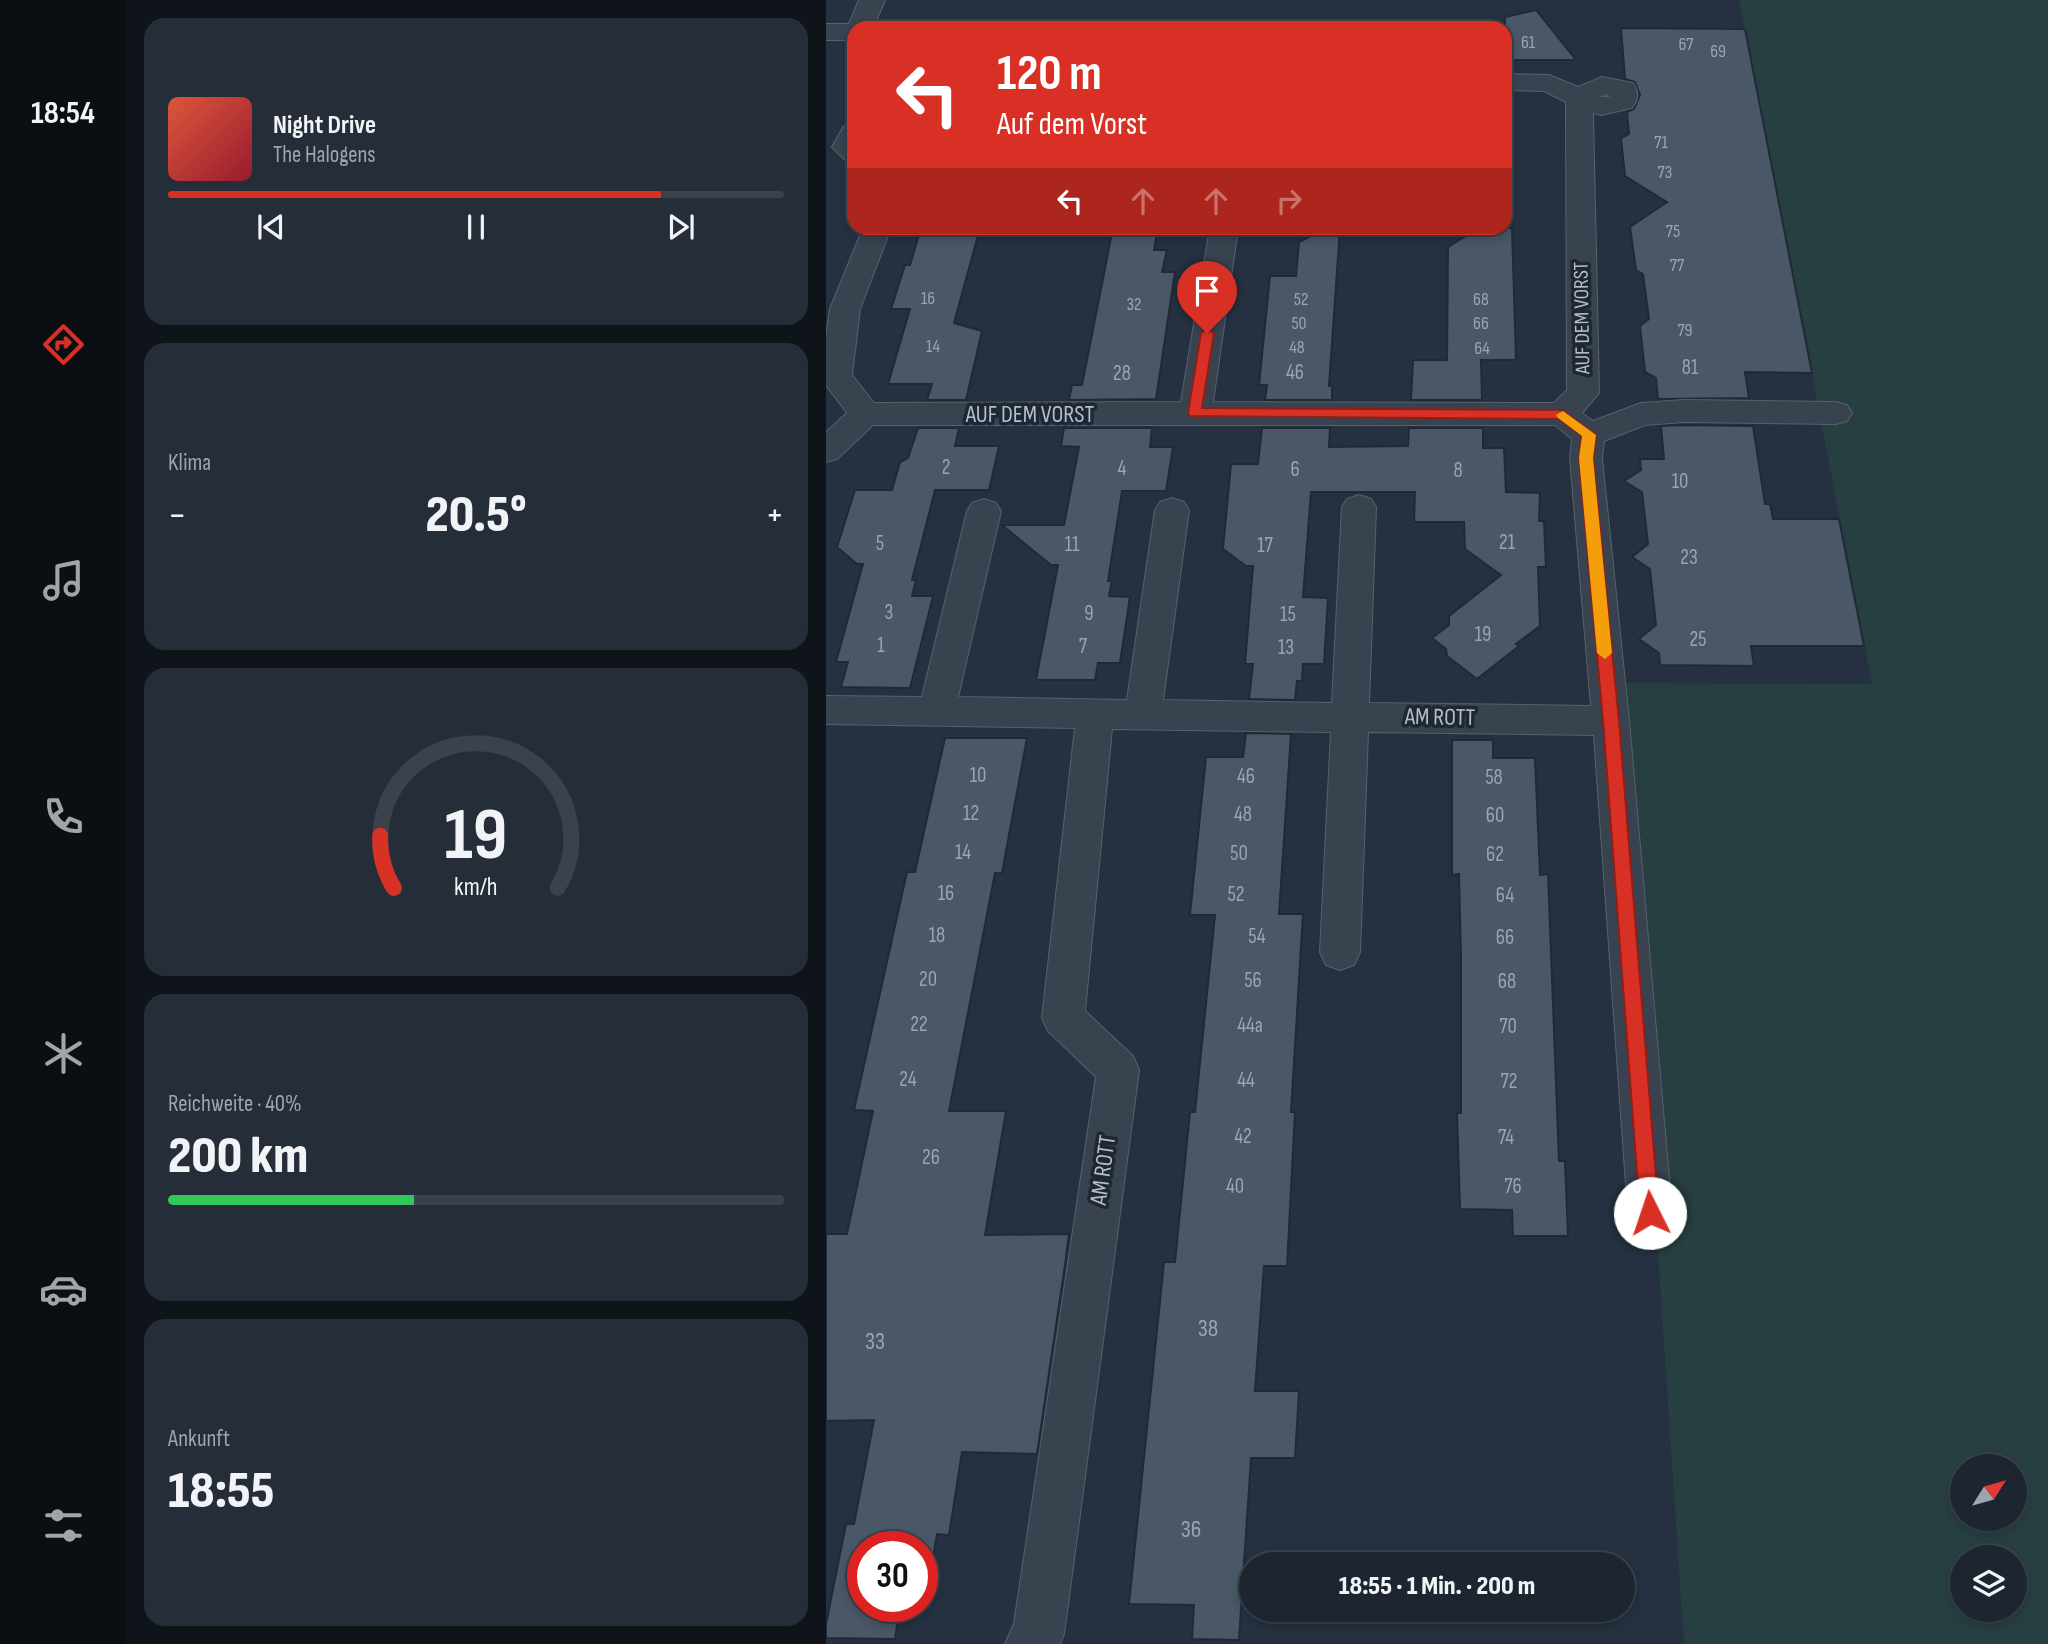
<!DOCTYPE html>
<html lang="de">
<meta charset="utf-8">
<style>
body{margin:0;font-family:"Sofia Sans Condensed",sans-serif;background:#252d38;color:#f1f3f6;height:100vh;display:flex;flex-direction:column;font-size:26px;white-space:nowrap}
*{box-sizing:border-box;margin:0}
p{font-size:23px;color:#a0a5ab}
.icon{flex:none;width:38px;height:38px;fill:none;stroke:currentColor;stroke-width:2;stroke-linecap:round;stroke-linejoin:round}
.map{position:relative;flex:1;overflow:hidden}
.side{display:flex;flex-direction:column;gap:18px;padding:18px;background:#0f141a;width:700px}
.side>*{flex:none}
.guide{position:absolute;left:21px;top:21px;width:665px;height:214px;border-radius:21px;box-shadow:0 4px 10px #0003,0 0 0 2px #3a424c;background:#d93025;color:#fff;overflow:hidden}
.needle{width:46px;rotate:53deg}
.tools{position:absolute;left:1124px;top:1454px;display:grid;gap:14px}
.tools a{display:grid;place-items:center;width:77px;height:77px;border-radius:50%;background:#1c2530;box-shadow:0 4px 10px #0003,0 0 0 2px #3a424c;font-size:35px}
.speed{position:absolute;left:21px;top:1531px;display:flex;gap:14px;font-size:35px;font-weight:700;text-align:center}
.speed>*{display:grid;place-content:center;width:91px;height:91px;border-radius:50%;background:#1c2530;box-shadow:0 4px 10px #0003,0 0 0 2px #3a424c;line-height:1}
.speed .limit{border:10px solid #d22;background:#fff;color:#111}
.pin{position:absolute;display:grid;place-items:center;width:60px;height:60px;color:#fff;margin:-72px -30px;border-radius:50% 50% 50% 0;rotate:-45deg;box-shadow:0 0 7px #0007}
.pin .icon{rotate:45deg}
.me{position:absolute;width:77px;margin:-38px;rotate:356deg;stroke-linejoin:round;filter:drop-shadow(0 0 5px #0008)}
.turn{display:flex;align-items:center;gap:24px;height:147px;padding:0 35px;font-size:32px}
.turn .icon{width:91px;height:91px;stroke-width:2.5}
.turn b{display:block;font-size:49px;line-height:60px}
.lanes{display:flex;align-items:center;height:66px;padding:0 35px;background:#0003;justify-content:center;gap:35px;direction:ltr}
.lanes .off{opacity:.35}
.big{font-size:52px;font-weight:800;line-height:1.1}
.side .widget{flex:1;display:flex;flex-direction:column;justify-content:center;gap:10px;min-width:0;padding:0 24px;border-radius:21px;background:#252d38}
.side .dial{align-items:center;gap:0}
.dial svg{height:182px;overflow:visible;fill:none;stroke:#3a424c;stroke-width:7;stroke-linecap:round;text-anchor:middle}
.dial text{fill:#f1f3f6;stroke:none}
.song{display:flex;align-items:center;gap:21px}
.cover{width:84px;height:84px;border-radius:10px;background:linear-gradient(135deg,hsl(10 70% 55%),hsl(350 70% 35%))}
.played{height:7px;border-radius:4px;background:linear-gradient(90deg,#d93025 80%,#3a424c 80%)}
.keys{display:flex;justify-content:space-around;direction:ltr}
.heat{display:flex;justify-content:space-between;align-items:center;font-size:38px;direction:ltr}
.charge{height:10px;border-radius:5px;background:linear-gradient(90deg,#34c759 40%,#3a424c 0)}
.trip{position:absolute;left:413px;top:1552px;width:396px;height:70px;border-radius:35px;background:#1c2530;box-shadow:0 4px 10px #0003,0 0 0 2px #3a424c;font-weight:800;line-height:70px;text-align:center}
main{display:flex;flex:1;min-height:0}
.menu{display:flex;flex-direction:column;width:126px;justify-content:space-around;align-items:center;background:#0b0f13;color:#a0a5ab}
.menu .icon{width:49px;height:49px}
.menu .active{color:#d93025}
.menu b{font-size:32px;color:#f1f3f6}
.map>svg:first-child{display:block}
.green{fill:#273f41;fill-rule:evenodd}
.building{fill:#495766;stroke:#202a37;stroke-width:2}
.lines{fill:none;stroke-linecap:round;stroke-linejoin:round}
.minor-casing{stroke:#57616d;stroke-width:2}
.minor{fill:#394350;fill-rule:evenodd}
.route{fill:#d93025;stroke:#8d1f18;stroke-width:2}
.slow{fill:#f59e0b}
.labels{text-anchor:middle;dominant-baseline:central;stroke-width:7;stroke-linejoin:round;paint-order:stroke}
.far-number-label{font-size:18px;fill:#9ba4b1}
.far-street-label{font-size:21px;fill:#b6beca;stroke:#1e2835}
.number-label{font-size:21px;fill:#9ba4b1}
.street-label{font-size:24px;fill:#b6beca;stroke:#1e2835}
.near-number-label{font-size:24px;fill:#9ba4b1}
</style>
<main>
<nav class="menu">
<b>18:54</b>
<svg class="icon active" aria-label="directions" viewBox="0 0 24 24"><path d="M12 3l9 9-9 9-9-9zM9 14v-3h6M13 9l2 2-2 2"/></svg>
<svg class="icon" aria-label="music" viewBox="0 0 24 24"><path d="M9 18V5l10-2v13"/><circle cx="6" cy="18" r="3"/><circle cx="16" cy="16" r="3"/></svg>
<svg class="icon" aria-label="phone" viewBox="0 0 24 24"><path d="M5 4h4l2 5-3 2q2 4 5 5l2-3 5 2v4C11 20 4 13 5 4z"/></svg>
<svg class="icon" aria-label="climate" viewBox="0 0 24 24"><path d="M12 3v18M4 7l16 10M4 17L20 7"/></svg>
<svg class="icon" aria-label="car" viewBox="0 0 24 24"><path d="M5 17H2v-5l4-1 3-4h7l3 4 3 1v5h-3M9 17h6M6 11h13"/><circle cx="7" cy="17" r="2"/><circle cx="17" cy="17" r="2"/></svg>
<svg class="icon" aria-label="filters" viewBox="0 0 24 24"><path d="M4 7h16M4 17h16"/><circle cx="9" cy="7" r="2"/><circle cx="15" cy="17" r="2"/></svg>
</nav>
<section class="side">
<div class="widget">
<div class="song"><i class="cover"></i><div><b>Night Drive</b><p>The Halogens</p></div></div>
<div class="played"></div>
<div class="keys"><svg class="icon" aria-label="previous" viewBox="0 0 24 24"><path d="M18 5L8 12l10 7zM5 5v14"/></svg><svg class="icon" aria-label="pause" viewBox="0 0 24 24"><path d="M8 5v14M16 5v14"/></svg><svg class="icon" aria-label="next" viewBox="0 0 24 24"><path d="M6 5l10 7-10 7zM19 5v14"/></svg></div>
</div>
<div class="widget"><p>Klima</p>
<div class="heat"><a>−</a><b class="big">20.5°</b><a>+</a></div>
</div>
<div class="widget dial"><svg viewBox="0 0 100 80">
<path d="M14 69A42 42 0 1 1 86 69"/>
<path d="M14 69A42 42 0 0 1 8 46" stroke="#d93025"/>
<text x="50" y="56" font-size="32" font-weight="700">19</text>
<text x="50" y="72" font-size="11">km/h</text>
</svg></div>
<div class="widget"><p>Reichweite · 40%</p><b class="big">200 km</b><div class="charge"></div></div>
<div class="widget"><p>Ankunft</p><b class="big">18:55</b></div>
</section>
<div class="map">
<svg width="1222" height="1644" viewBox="0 0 1222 1644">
<rect width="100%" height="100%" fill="#253140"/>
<path class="green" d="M913 0H1222V1644H858L794 683 1046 684ZM1136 1466H1188V1519H1136ZM1136 1558H1188V1610H1136Z"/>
<g class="building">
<polygon points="710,10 750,60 679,60 679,17"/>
<polygon points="795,28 919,29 986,373 919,372 923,398 832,399 830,378 819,372 814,326 823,319 817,274 810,270 804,227 841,202 799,176 795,138 803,134 801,112 808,109 814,95 809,82 799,79"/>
<polygon points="95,228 154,228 128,323 156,331 140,400 101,400 106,384 62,384 84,309 65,309 79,265 84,265"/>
<polygon points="287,228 332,228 328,250 341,250 336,272 349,272 330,399 243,400 246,385 256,385"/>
<polygon points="500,228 514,228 503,386 506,385 506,400 439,400 441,385 433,385 444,276 470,276 473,242"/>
<polygon points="653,228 686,228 690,360 655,360 656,400 585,400 587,360 621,360 622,247"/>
<polygon points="858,425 927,426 939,504 944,504 947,519 1013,519 1038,646 925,646 928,666 834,665 833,653 813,639 830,625 824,569 806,557 822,544 816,492 798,481 815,470 814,459 838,459 835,426"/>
<polygon points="92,428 133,428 129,446 173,446 163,490 109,490 86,580 90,580 86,596 107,596 84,688 15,687 22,662 10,662 37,564 31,564 11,547 29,490 66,490 74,462 82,458"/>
<polygon points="238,428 326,428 324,447 347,447 340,491 296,491 282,581 286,581 283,596 304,597 294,663 272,663 269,680 210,680 232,565 225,565 176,525 238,525 253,447 235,446"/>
<polygon points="436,428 504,428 503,447 582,446 583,428 657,428 657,448 678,448 680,492 714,493 713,521 718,521 720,567 712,567 714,626 690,644 693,646 651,679 621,656 620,649 606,638 623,625 623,616 675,575 639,549 638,522 588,522 589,492 485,492 477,597 502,598 498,664 477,664 476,681 471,681 469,700 423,699 427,664 419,664 427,566 420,566 397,549 405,464 432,464"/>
<polygon points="420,733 465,734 453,914 477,914 465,1112 469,1112 461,1266 438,1266 429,1391 473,1391 469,1458 425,1458 413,1640 366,1639 368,1605 303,1604 338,1262 349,1262 364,1112 369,1112 389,915 364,915 380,757 417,757"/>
<polygon points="119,738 201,738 176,873 169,873 123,1111 180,1111 159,1235 243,1234 239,1265 211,1454 136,1452 123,1535 111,1534 99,1604 96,1604 96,1547 37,1547 37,1606 74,1606 69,1639 0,1638 0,1624 20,1524 28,1524 48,1420 0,1421 0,1234 21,1234 47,1111 28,1110 81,872 89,872"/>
<polygon points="626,740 667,740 667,758 709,758 714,875 722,874 733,1161 739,1161 742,1236 687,1236 686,1210 634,1209 631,1113 635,1113 635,958 633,874 626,875"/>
</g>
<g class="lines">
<g class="minor-casing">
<g id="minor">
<polygon points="33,0 59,0 47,28 28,28 28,40 0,40 0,24 23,24"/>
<path d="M679 74 723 75 752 87 776 77 807 83C813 91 812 100 806 108L775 115 767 113 773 393 756 413 767 421 815 403 858 400 1010 402 1021 405 1026 413 1021 421 1010 424 858 422 819 425 778 441 776 458 803 721 846 1213 840 1228 824 1235 808 1228 802 1213 768 735 542 732 534 952 528 965 514 970 500 965 494 952 505 732 286 729 259 1011 307 1056 313 1070 238 1634 234 1644H179L188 1624 270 1077 222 1031 216 1018 249 728 0 724V696L96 697 141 511 146 503 158 499 170 503 175 511 132 697 301 700 329 510 334 502 346 498 358 502 363 510 337 700 506 703 516 507 521 499 533 495 545 499 550 507 543 703 765 706 744 458 746 439 729 425H47L11 459 0 462V432L21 413 0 385V337L4 309 37 228H65L34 309 26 375 48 403 355 402 384 228H412L387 402 728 403 741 390 740 102 718 91 679 90ZM780 94 784 97H774Z"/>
<polygon points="28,124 28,161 18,159 6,147 18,126"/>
</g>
</g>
<use href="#minor" class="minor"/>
</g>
<polygon class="route" points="381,329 388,333 376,408 736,410 770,435 767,458 793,721 833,1213 830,1220 824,1222 817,1220 814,1213 777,721 753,458 756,436 733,419 364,416 362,413 375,333"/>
<polygon class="slow" points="737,411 770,435 767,458 786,653 779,659 771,653 753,458 756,436 732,418 730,415"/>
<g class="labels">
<g class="far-number-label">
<text x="702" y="42">61</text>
<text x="860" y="44">67</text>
<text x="892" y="51">69</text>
<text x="835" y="142">71</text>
<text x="839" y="172">73</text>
<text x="847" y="231">75</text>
<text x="851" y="265">77</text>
<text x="102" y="298">16</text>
<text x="475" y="299">52</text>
<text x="655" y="299">68</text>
<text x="308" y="304">32</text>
<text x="473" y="323">50</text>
<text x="655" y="323">66</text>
<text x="859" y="330">79</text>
<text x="107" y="346">14</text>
<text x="471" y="347">48</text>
<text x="656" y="348">64</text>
</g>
<g class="far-street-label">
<text transform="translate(756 318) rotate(-91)">AUF DEM VORST</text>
</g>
<g class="number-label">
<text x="864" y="367">81</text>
<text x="469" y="372">46</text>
<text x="296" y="373">28</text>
<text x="120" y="467">2</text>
<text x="296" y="468">4</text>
<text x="469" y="469">6</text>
<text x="632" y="470">8</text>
<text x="854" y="481">10</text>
<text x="681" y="542">21</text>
<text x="54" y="543">5</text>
<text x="246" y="544">11</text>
<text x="439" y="545">17</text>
<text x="863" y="557">23</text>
<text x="63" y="612">3</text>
<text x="263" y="613">9</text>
<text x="462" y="614">15</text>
<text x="657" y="634">19</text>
<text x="872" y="639">25</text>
<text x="55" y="645">1</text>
<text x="257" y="646">7</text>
<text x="460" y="647">13</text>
<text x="152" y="775">10</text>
<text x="420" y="776">46</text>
<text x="668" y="777">58</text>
<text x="145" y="813">12</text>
<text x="417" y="814">48</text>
<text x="669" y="815">60</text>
<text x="137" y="852">14</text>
<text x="413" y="853">50</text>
<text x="669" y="854">62</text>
<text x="120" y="893">16</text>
<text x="410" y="894">52</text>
<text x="679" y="895">64</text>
<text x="111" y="935">18</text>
<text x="431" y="936">54</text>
<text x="679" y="937">66</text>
<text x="102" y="979">20</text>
<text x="427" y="980">56</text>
<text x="681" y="981">68</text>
<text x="93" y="1024">22</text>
<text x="424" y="1025">44a</text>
<text x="682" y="1026">70</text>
<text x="82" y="1079">24</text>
<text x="420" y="1080">44</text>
<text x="683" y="1081">72</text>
<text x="417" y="1136">42</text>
<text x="680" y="1137">74</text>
<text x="105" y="1157">26</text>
<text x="409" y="1186">40</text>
<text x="687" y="1186">76</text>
</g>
<g class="street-label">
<text x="204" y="414">AUF DEM VORST</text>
<text transform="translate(614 717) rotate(1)">AM ROTT</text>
<text transform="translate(277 1170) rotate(-82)">AM ROTT</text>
</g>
<g class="near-number-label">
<text x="382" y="1328">38</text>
<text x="49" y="1341">33</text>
<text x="365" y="1529">36</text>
</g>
</g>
</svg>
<div class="tools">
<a><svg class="needle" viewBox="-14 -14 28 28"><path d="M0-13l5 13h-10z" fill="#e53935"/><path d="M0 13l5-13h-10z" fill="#a0a5ab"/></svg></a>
<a><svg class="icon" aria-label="layers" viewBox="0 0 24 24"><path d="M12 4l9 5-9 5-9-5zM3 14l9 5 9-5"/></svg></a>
</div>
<div class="speed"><div class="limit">30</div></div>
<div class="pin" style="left:381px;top:333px;background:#d93025"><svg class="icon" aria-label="arrive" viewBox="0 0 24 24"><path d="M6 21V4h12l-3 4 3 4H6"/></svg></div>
<svg class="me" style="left:824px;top:1213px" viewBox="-20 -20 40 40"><circle r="19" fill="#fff"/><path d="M0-13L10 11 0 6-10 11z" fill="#d93025"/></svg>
<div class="trip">18:55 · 1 Min. · 200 m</div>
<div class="guide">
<div class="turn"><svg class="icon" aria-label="left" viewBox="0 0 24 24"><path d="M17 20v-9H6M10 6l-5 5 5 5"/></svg><div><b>120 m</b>Auf dem Vorst</div></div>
<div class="lanes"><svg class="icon" aria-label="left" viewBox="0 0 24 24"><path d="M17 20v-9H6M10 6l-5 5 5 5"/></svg><svg class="icon off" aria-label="ahead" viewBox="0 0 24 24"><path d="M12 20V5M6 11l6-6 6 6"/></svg><svg class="icon off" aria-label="ahead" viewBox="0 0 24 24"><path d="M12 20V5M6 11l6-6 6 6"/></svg><svg class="icon off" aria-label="right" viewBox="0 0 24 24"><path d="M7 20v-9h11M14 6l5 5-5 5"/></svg></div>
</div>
</div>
</main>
